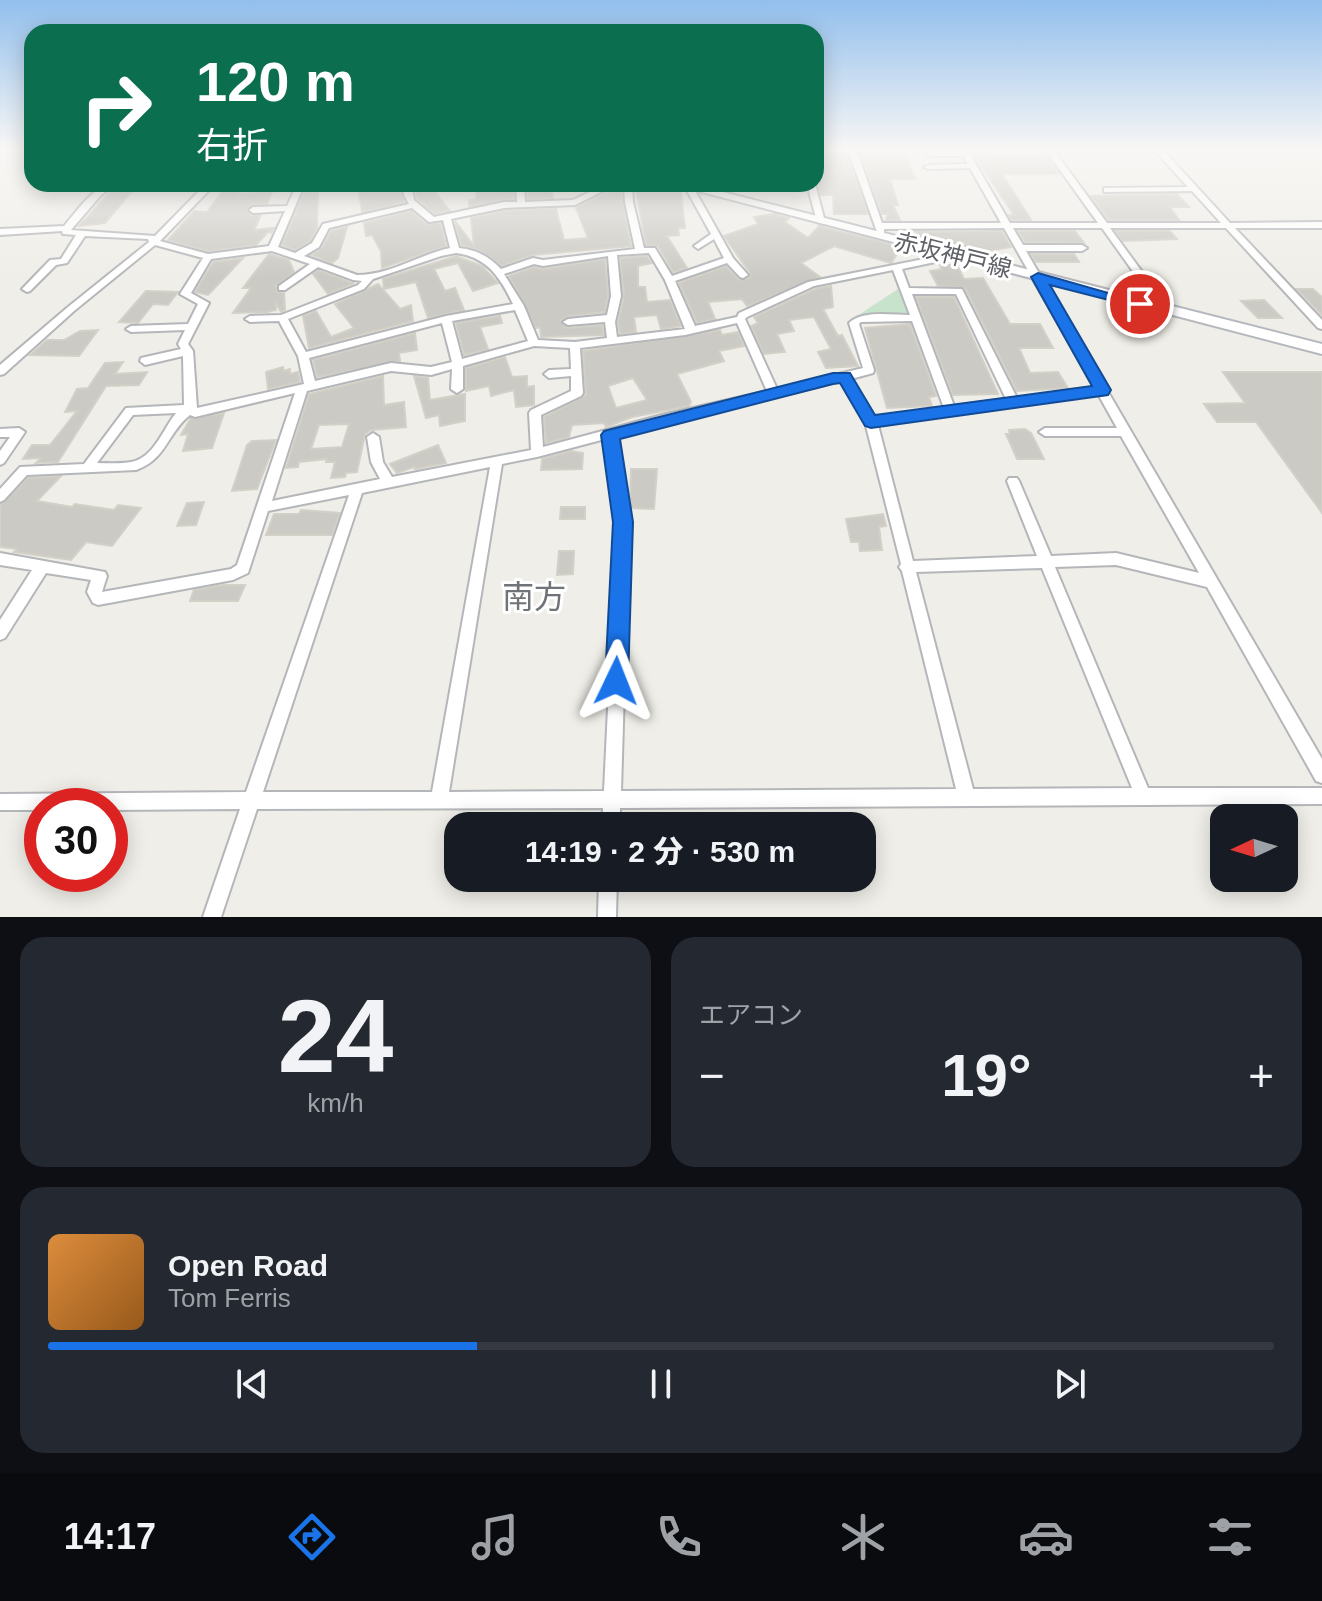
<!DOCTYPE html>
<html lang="ja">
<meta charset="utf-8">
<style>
body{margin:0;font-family:Helvetica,"Noto Sans JP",sans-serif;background:#242831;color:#f1f3f6;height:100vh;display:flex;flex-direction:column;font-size:30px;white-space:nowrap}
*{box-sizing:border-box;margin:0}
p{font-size:26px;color:#9ea1a6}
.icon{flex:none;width:44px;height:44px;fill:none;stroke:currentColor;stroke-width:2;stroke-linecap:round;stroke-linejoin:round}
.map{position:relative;height:917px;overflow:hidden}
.panel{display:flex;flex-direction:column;gap:20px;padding:20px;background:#0d0f14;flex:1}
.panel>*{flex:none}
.top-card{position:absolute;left:24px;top:24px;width:800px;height:168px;border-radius:24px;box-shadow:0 4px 20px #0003;background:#0b6e4f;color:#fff;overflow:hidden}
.needle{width:52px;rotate:266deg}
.fabs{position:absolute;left:1210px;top:804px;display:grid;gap:16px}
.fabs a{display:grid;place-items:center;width:88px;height:88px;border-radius:16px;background:#171b24;box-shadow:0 4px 20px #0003;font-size:40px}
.speed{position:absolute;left:24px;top:788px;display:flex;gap:16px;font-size:40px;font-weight:700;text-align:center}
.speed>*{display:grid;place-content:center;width:104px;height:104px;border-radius:50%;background:#171b24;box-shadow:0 4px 20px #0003;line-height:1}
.speed .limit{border:12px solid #d22;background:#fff;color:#111}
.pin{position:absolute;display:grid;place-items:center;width:68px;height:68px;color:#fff;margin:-34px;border:4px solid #fff;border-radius:50%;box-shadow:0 2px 8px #0007}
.me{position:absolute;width:88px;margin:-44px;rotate:2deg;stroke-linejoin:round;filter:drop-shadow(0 0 6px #0008)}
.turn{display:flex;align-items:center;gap:28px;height:168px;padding:0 40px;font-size:36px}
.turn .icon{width:104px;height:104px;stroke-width:2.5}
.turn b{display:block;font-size:56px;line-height:68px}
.big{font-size:60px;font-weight:800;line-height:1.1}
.panel .widget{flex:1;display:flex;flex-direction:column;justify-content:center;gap:12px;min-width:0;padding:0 28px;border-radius:24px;background:#242831}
.panel .dial{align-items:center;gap:0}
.dial b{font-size:104px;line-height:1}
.song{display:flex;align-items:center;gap:24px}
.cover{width:96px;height:96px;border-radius:12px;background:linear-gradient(135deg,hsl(30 70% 55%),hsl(30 70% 35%))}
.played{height:8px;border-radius:4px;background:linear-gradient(90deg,#1a73e8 35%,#363941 35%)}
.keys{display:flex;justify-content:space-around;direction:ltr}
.heat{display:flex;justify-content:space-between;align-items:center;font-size:44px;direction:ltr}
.panel .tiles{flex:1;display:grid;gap:20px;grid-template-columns:1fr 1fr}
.widget:last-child{grid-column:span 2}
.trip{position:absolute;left:444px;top:812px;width:432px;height:80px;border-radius:24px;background:#171b24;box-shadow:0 4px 20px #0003;font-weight:800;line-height:80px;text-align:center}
.tab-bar{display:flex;height:128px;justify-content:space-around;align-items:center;background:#090b0e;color:#9ea1a6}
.tab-bar .icon{width:56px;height:56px}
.tab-bar .current{color:#1a73e8}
.tab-bar b{font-size:36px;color:#f1f3f6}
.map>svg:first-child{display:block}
.green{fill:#c8e3cb}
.building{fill:#cbcac4;stroke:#d3d1c7;stroke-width:2;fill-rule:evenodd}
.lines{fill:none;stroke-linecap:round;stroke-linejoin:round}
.street-casing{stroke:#b5b6ba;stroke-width:4}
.secondary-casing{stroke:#b6b8bd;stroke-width:4}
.street{fill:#fff;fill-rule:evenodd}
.secondary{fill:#fff;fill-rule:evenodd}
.route{fill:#1a73e8;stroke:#114b97;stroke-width:2}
.labels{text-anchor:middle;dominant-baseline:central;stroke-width:6;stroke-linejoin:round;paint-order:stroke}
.far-street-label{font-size:24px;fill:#5f6166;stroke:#fff}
.quarter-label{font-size:32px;fill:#707378;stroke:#fff}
</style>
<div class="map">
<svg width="1322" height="917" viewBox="0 0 1322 917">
<rect width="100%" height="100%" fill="#efeee8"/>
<polygon class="green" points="898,289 908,313 857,316"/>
<g class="building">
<polygon points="829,149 845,149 868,214 834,214 833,195 821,195 816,181 816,169 821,169 816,151"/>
<polygon points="859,149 903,149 915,179 890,179 898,205 893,205 900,220 886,220 888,214 882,214"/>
<polygon points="970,149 985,149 989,155 1046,156 1059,174 1002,174 1031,220 1012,220 1009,215 1014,215"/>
<polygon points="228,184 245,184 238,194 272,192 267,204 253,204 246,210 251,215 261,215 254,230 274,228 271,233 269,231 256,245 208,251 168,240 194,211 207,212"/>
<polygon points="414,184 419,184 420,190 431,187 450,211 435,214 417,198"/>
<polygon points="477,184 513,184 514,199 469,206 469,200 476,199"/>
<polygon points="527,184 550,184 553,198 528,199"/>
<polygon points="635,184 660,184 681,193 685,228 678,228 679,235 667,236 687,268 673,272 658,246 646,245"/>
<polygon points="399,186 404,202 362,212 359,192"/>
<polygon points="112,190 133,190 105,223 79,226"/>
<polygon points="318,192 317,228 310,241 295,250 282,245 304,193"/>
<polygon points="621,192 631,246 532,255 502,266 483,252 461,245 455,221 474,246 471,218 504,211 556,209 564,240 588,238 576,208 606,193"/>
<polygon points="1177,194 1189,207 1170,207 1179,220 1109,220 1091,196"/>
<polygon points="411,211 427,224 441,223 446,246 382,268 381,251 372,235 366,236 364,223"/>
<polygon points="774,214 789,218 785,222 808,238 819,226 902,247 891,263 834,246 801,263 820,277 747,306 742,299 708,302 715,319 697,323 679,283 726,266 739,280 750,278 750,273 724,236 758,224 754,217"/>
<polygon points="347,227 338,258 332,263 311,255 322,248 331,231"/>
<polygon points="1002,231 1011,247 979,253 918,239 915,232"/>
<polygon points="1018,231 1075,231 1084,243 1025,242"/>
<polygon points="1116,231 1170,231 1177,239 1123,241"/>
<polygon points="269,254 289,260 294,272 276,286 277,292 284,293 285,310 281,312 276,303 276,310 267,312 233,313 251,288 243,288"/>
<polygon points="1031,254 1074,254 1079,262 1036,262"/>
<polygon points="456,256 482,266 498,283 473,291 458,263 434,269 445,291 455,288 464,310 428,318 416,282 384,289 383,279"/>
<polygon points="647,256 652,263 638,266 638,287 645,287 647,302 670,300 681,326 661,329 657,315 634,317 636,332 620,334 618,322 624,296 620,258"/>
<polygon points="243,258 208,295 195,292 213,262"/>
<polygon points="605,259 608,296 605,312 568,316 560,321 568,328 602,325 604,335 541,337 540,327 536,328 509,276 534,267 543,269"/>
<polygon points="940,265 957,265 964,279 983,278 1010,324 1040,324 1053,348 1019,348 1030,373 1058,372 1068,388 1017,391 965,288 938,286 930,271 942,269"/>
<polygon points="318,270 352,283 354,283 328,294 313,274"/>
<polygon points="378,284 400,309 411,305 413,321 309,348 303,316 316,311 331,337 354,328 335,304"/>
<polygon points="831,286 833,307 823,309 838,336 842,335 858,366 826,368 818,352 831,349 814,317 789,320 794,331 777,334 785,352 764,354 751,326 758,323 754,317 815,289"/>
<polygon points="1297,289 1313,289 1322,297 1322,315"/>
<polygon points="146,291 178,292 168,305 153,304 138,323 119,322"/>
<polygon points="916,297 954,297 998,394 953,395"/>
<polygon points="1264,300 1282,318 1258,318 1241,301"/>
<polygon points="500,316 502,323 480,327 488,349 464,355 456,323"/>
<polygon points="910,324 936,396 929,397 932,406 887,408 865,328"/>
<polygon points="98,330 79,356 30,355 47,340 64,340 80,331"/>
<path d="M720 330 722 335 738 332 744 346 719 351 724 361 677 374 691 402 689 406 632 417 606 427 604 423 572 425 569 437 546 443 544 417 586 395 583 351ZM633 378 647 400 616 408 608 386Z"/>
<polygon points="415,333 417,350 399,353 400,361 317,377 313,360"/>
<polygon points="505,357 512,377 527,376 527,387 534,386 534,405 516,407 514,390 491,396 489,386 466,391 466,368"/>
<polygon points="123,362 115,374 147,372 139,385 106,386 58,462 36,463 41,458 23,459 32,445 50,445 77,411 65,412 77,389 88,388 105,363"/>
<polygon points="283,367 284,371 290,369 290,374 298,372 300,382 268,389 266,372"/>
<polygon points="1223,372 1322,372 1322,513 1256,422 1217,422 1204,404 1245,403"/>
<path d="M383 376 384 405 404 402 406 427 371 430 365 434 357 472 346 473 345 477 331 478 335 462H326L327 459 299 462 298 467 286 468 309 394ZM349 424 342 447 311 449 319 425Z"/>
<polygon points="414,376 428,378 430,400 465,394 465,421 440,426 439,415 426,418"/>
<polygon points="224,413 212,448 183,451 188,434 181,435 191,418"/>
<polygon points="1025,429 1031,433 1044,459 1017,459 1006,434 1010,434 1009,430"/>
<polygon points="276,440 257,489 232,491 247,445 252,441"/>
<polygon points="438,445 446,463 415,469 414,467 397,473 390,464"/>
<polygon points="571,451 583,453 582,469 541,470 542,459"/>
<polygon points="631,469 657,469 654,509 630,508"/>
<polygon points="61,476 37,501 72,507 75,504 114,510 118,505 141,508 112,546 86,542 71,560 14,552 17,549 0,547 0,505 28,478"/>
<polygon points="204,502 196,525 177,526 187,503"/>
<polygon points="561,507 585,507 585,519 560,519"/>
<polygon points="301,510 340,513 332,535 266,535 274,514 299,514"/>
<polygon points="883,514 886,526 879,527 882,550 860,551 859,542 851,542 846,519"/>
<polygon points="559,551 574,551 573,574 557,575"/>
<polygon points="223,585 245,585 238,601 190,601 194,590"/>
</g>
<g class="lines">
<g class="street-casing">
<g id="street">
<path d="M848 149H856L882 223H1001L970 168 928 169 924 167 928 165 968 164 963 156H931L927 154 931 152H961L959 149H967L1010 223H1098L1045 149H1053L1107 223H1221L1192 191 1104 192V188H1107L1188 187 1155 151H1091L1087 149H1162L1230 223 1322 222V228H1235L1322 320V329L1318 328 1226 228H1110L1170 310 1165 313 1162 312 1102 228H1013L1023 245H1082L1087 248 1082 251H1026L1322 759V783L1316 781 1207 587 1116 565 1055 567 1148 788H1322V804L620 808V826H602L603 808 257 809 221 917H203L240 809 110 810V806H42V810H0V794L246 792 349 495 268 511 248 573 233 580 98 605 93 603 87 592 91 580 46 573 5 638 0 640V620L32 570 0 565V553L105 572 107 576 102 592 231 569 237 565 295 393 195 417 190 415C167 433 167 459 136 470L27 475 4 500 0 502V489L20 467 84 464 126 408 184 405 183 356 145 365 140 361 141 358 181 349 178 344 185 330 131 332 126 329 131 326 188 324 198 304 180 294 203 258 155 245 74 311 4 374 0 375V365L68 307 149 242 148 239 85 236 67 263 56 265 30 291 27 292 22 289 24 287 50 260 61 259 76 235 63 234 62 231 0 235V229L64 226C78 210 94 184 116 184L101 195 71 230 155 236 206 184H215L160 241 208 254 269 246 285 211 253 213 249 210 253 207 287 206 297 184H361L357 186 302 190 278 247 295 253 312 243 323 224 409 204 404 195 403 184H411L414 200 434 217 504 202H517L516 184H524L525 202 573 200 606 184H617L575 205 504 208 451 219 459 248C477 250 488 256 501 269L533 258 543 260 635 249 625 202 624 184H632L633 202 644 248H655L672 276 724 258 714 239 698 249 694 246 711 234 685 187 689 185 693 187 733 258 748 275 743 278 740 277 727 263 675 281 695 326 737 317 739 313 808 282 934 257 942 250 947 253 940 261 902 269 909 288 962 289 1017 398 1094 387 1004 228 884 229V235H878ZM412 208 429 222 443 220 450 248C418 255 390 275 357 275L304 256 319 247 329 228ZM272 251 310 264 279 286V290H285L318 267 353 280 362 281 358 285 281 315 250 316 245 319 250 322 279 321 298 356 304 384 197 408 193 351 188 344 209 303 191 293 211 259ZM456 253C487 257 500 277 513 304L446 316 306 352 288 319 364 289 373 279 441 256ZM649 253 665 280 685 329 617 337 615 322 621 296 617 255ZM608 256 611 296 607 315 568 319 563 322 568 325 605 322 607 338 575 342 538 340 524 306 504 274 534 264 543 266ZM893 270 910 315C892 315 862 310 849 323L863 368 777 389 745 319 747 317 814 286ZM912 294H956L1006 399 954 406ZM515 310 528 341 462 359 452 321ZM912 321 944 408 874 417 851 379 873 373 874 370 859 324 861 322ZM442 323 452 362 431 367 391 363 315 381 309 358ZM737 323 767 391 662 415 543 447 541 415 581 396 583 393 580 348 685 335ZM534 346 570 348 571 369 549 370 544 374 549 378 571 376V391L531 410 529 413 531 450 392 477 383 462 379 437 373 433 367 437 371 462 380 479 272 501 307 391 391 371 431 375 452 369 451 389 457 393 463 389V366ZM841 381 865 422 901 564 899 567 902 571 956 789 621 791 629 522 616 436ZM1098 394 1117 428H1045L1039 432 1045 436H1121L1199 573 1116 553 1051 556 1019 481 1017 478H1009L1007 481 1037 556 913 561 878 425ZM176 413C163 429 154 458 131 462 121 464 108 463 97 463L133 415ZM605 439 617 522 604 791 449 792 502 464 537 457ZM490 467 432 792H263L362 493ZM1042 568 1132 788 973 789 916 572Z"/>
<polygon points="807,184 815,184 825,222 824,224 817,222"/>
<polygon points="19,428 25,432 4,463 0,465 0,451 10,437 0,437 0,429"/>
<polygon points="599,878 617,878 616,917 598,917"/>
</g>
</g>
<g class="secondary-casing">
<polygon id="secondary" points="671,184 691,184 1322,344 1322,354"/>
</g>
<use href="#street" class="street"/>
<use href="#secondary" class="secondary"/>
</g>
<linearGradient id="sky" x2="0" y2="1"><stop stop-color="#92bfed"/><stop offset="0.54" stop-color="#f8f7f5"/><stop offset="1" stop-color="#f8f7f5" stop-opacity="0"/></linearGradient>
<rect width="1322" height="277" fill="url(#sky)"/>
<polygon class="route" points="1038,273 1147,304 1140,308 1050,285 1111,390 1108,395 871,428 865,426 840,383 833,384 620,439 633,522 628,681 625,689 616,692 608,689 605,681 613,522 601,435 604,431 833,373 850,373 875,415 1092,386 1031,277"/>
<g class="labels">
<g class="far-street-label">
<text transform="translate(953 255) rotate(14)">赤坂神戸線</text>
</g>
<g class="quarter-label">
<text x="534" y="597">南方</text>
</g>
</g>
</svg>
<div class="fabs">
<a><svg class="needle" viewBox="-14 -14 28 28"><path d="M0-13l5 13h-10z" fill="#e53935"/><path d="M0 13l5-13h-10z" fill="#9ea1a6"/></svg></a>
</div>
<div class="speed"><div class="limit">30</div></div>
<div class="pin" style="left:1140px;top:304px;background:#d93025"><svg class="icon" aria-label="arrive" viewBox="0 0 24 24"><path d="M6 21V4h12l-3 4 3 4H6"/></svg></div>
<svg class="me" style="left:616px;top:681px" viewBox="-20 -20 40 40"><path d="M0-17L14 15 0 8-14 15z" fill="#1a73e8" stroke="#fff" stroke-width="4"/></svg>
<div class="trip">14:19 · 2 分 · 530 m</div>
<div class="top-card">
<div class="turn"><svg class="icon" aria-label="right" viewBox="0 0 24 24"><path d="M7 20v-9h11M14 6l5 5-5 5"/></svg><div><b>120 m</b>右折</div></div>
</div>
</div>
<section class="panel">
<div class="tiles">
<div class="widget dial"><b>24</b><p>km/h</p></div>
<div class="widget"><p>エアコン</p>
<div class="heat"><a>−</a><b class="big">19°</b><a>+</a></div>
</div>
<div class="widget">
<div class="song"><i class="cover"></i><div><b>Open Road</b><p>Tom Ferris</p></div></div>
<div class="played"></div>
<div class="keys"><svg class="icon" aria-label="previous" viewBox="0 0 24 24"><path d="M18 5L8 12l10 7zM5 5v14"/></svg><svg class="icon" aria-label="pause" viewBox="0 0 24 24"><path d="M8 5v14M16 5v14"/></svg><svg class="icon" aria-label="next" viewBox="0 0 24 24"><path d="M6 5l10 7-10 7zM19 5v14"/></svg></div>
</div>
</div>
</section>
<nav class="tab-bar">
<b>14:17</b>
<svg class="icon current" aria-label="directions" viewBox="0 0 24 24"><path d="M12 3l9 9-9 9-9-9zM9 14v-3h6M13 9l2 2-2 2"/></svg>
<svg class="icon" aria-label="music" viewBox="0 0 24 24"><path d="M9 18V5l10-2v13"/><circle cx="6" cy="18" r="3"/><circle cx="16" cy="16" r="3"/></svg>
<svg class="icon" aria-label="phone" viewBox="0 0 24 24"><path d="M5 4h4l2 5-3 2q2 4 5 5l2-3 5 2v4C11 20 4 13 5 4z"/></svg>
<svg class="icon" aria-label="climate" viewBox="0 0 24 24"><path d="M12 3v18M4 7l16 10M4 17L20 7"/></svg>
<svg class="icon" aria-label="car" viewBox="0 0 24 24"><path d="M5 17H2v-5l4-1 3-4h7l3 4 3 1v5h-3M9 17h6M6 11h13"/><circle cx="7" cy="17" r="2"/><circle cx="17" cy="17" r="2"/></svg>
<svg class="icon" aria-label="filters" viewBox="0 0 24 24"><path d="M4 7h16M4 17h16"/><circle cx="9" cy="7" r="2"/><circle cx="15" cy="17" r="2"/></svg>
</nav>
